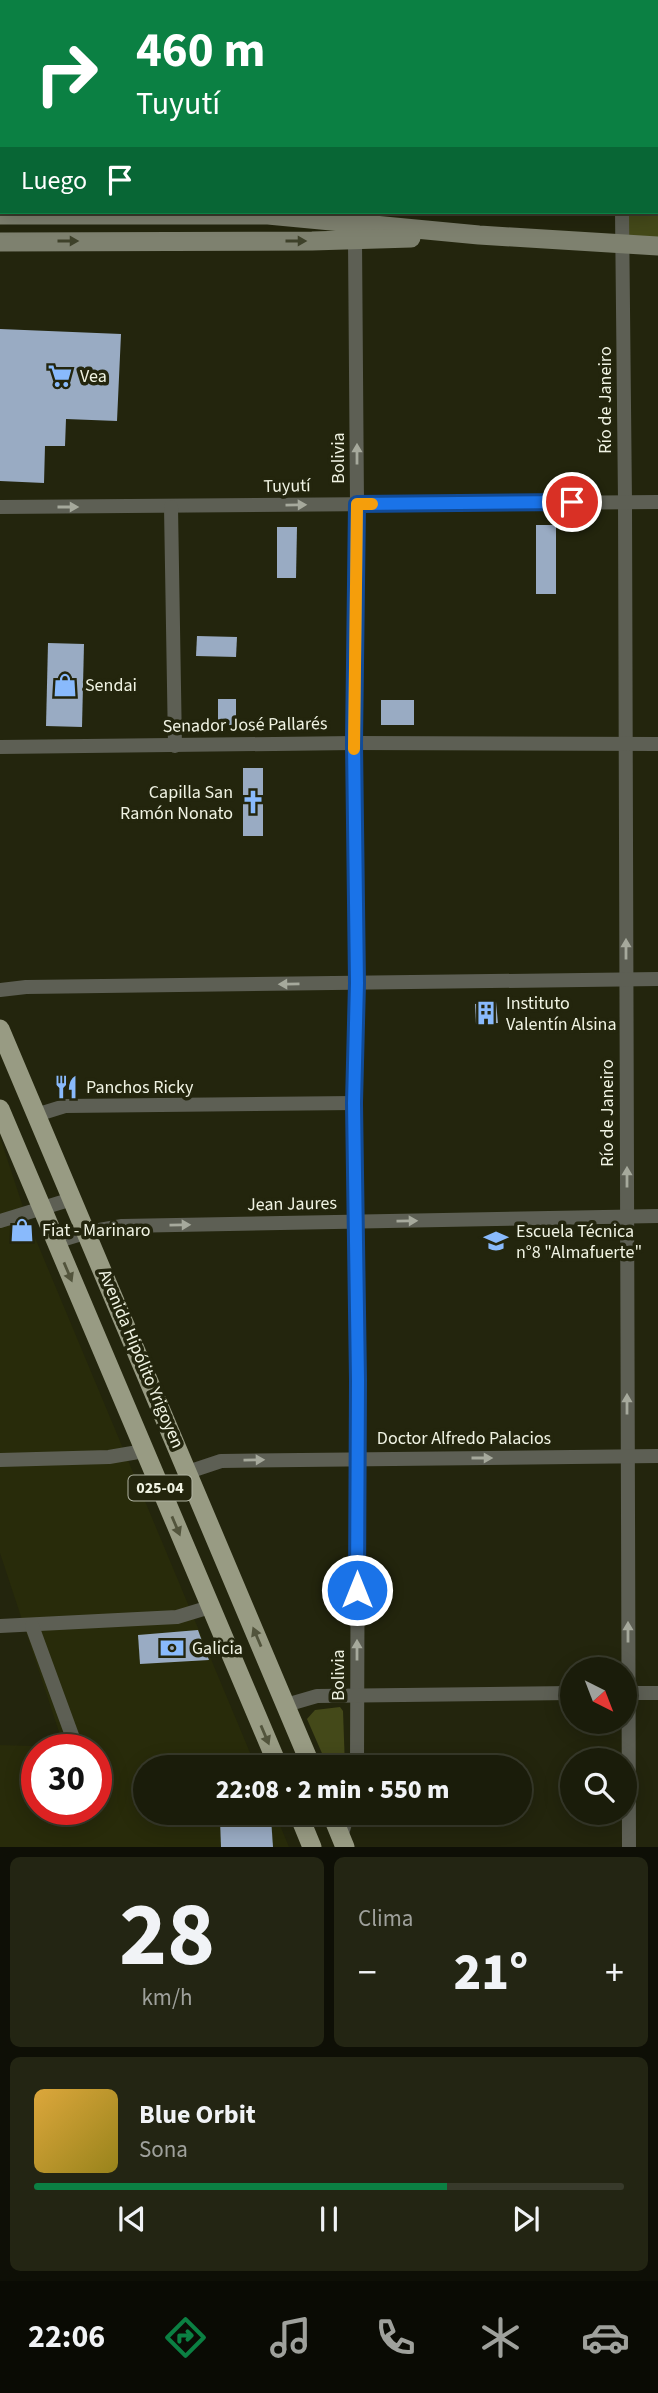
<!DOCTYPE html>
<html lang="es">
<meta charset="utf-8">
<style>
body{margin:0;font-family:"Source Sans 3",sans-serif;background:#232513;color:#f1f3f6;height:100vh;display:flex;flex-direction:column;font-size:26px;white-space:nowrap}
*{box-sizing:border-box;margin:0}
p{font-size:23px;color:#9fa19c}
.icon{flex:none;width:38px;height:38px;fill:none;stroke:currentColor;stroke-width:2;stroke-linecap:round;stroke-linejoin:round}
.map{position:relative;height:1847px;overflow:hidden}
.sheet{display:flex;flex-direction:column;gap:10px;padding:10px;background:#0e0f06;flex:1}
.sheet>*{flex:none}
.hud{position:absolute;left:0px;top:0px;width:658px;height:214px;box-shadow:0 4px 18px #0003,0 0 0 2px #383a2b;background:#0b8043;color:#fff;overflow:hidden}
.needle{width:46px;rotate:138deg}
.fabs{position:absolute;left:560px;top:1657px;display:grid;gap:14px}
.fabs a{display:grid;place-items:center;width:77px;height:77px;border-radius:50%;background:#1a1c0a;box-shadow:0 4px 18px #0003,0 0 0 2px #383a2b;font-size:35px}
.speed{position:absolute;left:21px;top:1734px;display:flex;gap:14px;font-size:35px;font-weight:700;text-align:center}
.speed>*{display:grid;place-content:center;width:91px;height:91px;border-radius:50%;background:#1a1c0a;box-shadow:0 4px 18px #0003,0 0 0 2px #383a2b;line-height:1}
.speed .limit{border:10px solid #d22;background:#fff;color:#111}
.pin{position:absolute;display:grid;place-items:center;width:60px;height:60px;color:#fff;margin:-30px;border:4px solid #fff;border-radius:50%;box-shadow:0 2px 7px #0007}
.me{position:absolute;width:77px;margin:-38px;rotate:0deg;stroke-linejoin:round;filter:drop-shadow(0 0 5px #0008)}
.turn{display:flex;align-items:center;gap:24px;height:147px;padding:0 21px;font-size:32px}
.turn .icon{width:91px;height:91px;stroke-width:2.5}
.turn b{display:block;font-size:49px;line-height:60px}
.then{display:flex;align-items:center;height:66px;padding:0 21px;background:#0003;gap:14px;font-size:26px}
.big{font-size:52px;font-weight:800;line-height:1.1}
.sheet .widget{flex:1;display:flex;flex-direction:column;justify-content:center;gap:10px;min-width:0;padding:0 24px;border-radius:10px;background:#232513}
.sheet .dial{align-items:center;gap:0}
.dial b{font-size:91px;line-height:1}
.song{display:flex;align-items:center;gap:21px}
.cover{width:84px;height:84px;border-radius:10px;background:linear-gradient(135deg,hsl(40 70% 55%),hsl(50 70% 35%))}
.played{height:7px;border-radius:4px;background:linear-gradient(90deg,#0b8043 70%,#383a2b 70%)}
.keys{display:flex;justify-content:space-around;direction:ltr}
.heat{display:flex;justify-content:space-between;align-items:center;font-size:38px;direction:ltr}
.sheet .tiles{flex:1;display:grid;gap:10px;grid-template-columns:1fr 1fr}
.widget:last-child{grid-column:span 2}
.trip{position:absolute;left:133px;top:1755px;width:399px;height:70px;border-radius:35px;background:#1a1c0a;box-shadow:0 4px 18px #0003,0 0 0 2px #383a2b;font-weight:800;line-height:70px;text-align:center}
.tabs{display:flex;height:112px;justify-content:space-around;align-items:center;background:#0a0b04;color:#9fa19c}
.tabs .icon{width:49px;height:49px}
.tabs .on{color:#0b8043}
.tabs b{font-size:32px;color:#f1f3f6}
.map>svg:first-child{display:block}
.built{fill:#282b0a;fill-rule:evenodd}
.green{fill:#444919}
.building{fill:#99abc3}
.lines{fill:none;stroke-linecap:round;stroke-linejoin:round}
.minor{stroke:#5d5f54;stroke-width:14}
.secondary{stroke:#7e816f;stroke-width:19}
.primary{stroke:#989b83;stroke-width:19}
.oneway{fill:#3e412a}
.oneway2{fill:#a6a99c}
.oneway3{fill:#52543c}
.route-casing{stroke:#114b97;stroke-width:18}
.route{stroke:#1a73e8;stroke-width:12}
.slow{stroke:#f59e0b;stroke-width:12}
.labels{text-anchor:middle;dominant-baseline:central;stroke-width:7;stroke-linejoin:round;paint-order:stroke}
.shield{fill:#23250d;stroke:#b2b5a3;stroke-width:2}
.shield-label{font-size:16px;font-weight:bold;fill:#f0f3e3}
.poi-label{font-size:18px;fill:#f0f3e3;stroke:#23250d;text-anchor:start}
.street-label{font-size:18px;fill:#f0f3e3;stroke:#23250d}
</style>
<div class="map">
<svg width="658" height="1847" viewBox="0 0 658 1847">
<rect width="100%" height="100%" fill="#23250d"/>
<path class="built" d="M0 1137 26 1216 256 1767 145 1768V1813H275L289 1847H0V1745L64 1747 0 1553ZM37 1750H96V1810H37Z"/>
<g class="green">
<polygon points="656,190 658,190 658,246 623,242 622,212 656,212"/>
<polygon points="340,1707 343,1711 345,1767 328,1767 307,1719 315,1710"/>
</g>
<g class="building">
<polygon points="0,329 121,334 117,421 66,419 65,446 45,446 44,483 0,481"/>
<rect x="536" y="525" width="20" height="69"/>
<polygon points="277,527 297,527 296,578 277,578"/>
<polygon points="197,636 237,637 236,657 196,656"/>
<polygon points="48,643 84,644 82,727 46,726"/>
<rect x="218" y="699" width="18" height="26"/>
<rect x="381" y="700" width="33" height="25"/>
<rect x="243" y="768" width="20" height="68"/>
<polygon points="496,1002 498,1023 476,1024 475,1004"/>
<polygon points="198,1630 209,1660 140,1664 138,1635"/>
<polygon points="271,1818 273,1847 221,1847 220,1820"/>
</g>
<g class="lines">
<g class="minor">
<polyline points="151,2 151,0"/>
<polyline points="459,2 459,0"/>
<polyline points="622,212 625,502 629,1847"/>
<polyline points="355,240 357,504 354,743 357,983 354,1103 358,1458 357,1768"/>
<polyline points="0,507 658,502"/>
<polyline points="171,507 175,746"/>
<polyline points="0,747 354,743 658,744"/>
<polyline points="0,990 26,987 658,979"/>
<polyline points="36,1115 65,1106 354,1103"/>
<polyline points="0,1221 72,1199"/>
<polyline points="55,1242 88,1232 122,1226 658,1216"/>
<polyline points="0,1460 109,1457 144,1451"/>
<polyline points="188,1472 221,1461 658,1456"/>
<polyline points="0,1626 177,1617 210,1607"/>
<polyline points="32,1626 77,1749"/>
<polyline points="625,1693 658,1693"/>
<polyline points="286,1705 317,1696 572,1693"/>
<polyline points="341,1837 348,1813"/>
</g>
<g class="secondary">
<polyline points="0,186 2,186"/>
<polyline points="656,190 658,190"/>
<polyline points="0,215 268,215 479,235 658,246"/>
<polyline points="0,242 312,241 411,238"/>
</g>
<g class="primary">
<polyline points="0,1029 312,1768"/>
<polyline points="0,1109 279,1768"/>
<polyline points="298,1813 312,1847"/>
<polyline points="331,1813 345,1847"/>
</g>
</g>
<defs><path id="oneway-solid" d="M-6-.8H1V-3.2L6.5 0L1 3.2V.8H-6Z" transform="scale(1.75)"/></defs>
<g class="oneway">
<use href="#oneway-solid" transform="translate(68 241)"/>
<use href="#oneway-solid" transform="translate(296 241)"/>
</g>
<g class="oneway2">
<use href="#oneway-solid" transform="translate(357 454) rotate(-90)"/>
<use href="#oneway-solid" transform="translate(296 505) rotate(-1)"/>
<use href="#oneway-solid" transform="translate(68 507)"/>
<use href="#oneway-solid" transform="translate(626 949) rotate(-90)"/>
<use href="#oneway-solid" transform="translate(289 984) rotate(179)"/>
<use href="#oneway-solid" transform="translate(627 1177) rotate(-90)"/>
<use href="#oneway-solid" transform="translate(407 1221) rotate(-1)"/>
<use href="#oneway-solid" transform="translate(180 1225) rotate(-1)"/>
<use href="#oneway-solid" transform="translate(627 1404) rotate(-90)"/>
<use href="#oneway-solid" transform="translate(482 1458)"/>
<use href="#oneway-solid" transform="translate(254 1460) rotate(-1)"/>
<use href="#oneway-solid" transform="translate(628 1632) rotate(-90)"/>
<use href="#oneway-solid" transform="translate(357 1650) rotate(-90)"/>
</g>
<g class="oneway3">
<use href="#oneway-solid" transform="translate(68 1272) rotate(67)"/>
<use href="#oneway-solid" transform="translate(176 1526) rotate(67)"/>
<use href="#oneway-solid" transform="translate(257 1637) rotate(-113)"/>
<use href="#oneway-solid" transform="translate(265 1735) rotate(67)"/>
</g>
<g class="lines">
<g class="route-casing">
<polyline id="route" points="357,1590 358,1380 354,1103 357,983 354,743 357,504 572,502"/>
</g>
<use href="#route" class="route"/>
<polyline class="slow" points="354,749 357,504 372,504"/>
</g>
<defs>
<g id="supermarket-bare" transform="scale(1.89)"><path d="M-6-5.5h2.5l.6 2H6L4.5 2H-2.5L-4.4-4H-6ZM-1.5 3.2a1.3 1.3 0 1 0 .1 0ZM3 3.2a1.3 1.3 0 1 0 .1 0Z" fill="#89bafc" stroke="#23250d" stroke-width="2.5" paint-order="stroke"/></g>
<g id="shop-bare" transform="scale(1.89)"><path d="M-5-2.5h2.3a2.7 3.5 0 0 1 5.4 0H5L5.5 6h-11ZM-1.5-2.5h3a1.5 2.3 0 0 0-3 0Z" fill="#89bafc" stroke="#23250d" stroke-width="2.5" paint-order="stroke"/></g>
<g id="church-bare" transform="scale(1.89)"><path d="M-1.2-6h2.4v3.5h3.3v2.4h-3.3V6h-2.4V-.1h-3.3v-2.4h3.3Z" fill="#89bafc" stroke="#23250d" stroke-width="2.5" paint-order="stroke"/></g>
<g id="building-bare" transform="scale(1.89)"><path d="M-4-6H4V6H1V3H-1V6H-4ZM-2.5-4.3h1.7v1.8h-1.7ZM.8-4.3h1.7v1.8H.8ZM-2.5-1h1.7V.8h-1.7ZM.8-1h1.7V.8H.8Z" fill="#89bafc" stroke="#23250d" stroke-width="2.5" paint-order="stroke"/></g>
<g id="restaurant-bare" transform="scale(1.89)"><path d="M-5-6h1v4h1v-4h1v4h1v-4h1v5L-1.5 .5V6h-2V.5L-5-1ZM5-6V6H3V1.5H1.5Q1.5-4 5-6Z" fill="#89bafc" stroke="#23250d" stroke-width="2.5" paint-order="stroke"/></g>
<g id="school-bare" transform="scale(1.89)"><path d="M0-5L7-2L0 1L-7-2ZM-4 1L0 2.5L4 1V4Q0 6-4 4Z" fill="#89bafc" stroke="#23250d" stroke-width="2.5" paint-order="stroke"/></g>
<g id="bank-bare" transform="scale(1.89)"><path d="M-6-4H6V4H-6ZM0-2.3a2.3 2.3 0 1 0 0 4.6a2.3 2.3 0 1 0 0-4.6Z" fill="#89bafc" stroke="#23250d" stroke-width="2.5" paint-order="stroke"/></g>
</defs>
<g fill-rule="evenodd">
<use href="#supermarket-bare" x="60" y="376"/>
<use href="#shop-bare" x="65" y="685"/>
<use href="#church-bare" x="253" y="802"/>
<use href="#building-bare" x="486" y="1013"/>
<use href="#restaurant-bare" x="66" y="1087"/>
<use href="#shop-bare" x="22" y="1230"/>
<use href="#school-bare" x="496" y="1241"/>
<use href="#bank-bare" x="172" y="1648"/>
</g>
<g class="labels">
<rect class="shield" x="128.5" y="1475.5" width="63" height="25" rx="5"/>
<g class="shield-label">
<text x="160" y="1488">025-04</text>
</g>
<g class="poi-label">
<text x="80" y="376">Vea</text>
<text x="85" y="685">Sendai</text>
<text x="233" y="792" text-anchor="end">Capilla San<tspan x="233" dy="21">Ramón Nonato</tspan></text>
<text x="506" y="1003">Instituto<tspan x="506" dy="21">Valentín Alsina</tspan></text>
<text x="86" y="1087">Panchos Ricky</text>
<text x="42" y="1230">Fiat - Marinaro</text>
<text x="516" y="1231">Escuela Técnica<tspan x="516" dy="21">n°8 "Almafuerte"</tspan></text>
<text x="192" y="1648">Galicia</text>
</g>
<g class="street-label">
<text transform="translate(605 400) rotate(-90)">Río de Janeiro</text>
<text transform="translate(338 458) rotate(-90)">Bolivia</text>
<text transform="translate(287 486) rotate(-1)">Tuyutí</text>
<text transform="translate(245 725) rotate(-1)">Senador José Pallarés</text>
<text transform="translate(607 1113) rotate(-90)">Río de Janeiro</text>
<text transform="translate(292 1204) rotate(-1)">Jean Jaures</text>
<text transform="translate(141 1359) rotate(67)">Avenida Hipólito Yrigoyen</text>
<text x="464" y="1438">Doctor Alfredo Palacios</text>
<text transform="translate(338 1675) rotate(-90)">Bolivia</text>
</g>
</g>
</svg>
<div class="fabs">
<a><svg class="needle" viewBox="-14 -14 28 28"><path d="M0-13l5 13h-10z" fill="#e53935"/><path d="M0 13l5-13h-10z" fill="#9fa19c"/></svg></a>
<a><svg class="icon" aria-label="search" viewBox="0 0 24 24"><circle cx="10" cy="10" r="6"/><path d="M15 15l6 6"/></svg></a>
</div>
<div class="speed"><div class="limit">30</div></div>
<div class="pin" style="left:572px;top:502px;background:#d93025"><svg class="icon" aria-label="arrive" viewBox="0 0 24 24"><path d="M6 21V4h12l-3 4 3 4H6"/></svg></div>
<svg class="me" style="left:357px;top:1590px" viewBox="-20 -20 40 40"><circle r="17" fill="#1a73e8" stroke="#fff" stroke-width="3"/><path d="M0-11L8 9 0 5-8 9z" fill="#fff"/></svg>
<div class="trip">22:08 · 2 min · 550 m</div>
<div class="hud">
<div class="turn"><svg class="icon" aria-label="right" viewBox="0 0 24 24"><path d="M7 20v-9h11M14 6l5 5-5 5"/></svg><div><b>460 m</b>Tuyutí</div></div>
<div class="then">Luego<svg class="icon" aria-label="arrive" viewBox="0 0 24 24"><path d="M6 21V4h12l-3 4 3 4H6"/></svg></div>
</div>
</div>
<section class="sheet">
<div class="tiles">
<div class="widget dial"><b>28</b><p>km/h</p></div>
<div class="widget"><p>Clima</p>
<div class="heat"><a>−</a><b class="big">21°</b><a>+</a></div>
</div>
<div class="widget">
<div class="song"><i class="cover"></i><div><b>Blue Orbit</b><p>Sona</p></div></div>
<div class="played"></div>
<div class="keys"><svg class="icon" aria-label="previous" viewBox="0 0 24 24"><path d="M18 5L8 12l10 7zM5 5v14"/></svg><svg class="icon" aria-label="pause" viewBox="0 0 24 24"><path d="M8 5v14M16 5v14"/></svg><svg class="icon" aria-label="next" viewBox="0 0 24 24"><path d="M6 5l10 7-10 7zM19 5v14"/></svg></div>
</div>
</div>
</section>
<nav class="tabs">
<b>22:06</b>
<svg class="icon on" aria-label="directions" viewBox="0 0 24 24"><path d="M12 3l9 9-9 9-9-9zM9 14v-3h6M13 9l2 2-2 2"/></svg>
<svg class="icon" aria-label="music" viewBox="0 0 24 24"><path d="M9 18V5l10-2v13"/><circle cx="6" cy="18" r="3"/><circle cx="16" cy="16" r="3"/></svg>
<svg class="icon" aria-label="phone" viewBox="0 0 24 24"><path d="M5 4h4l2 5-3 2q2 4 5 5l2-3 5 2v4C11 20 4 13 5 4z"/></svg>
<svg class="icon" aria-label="climate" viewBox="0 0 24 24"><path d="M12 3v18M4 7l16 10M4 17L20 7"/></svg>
<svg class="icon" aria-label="car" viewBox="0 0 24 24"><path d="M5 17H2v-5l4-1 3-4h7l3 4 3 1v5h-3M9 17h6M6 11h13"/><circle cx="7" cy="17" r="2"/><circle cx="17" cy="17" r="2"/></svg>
</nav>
